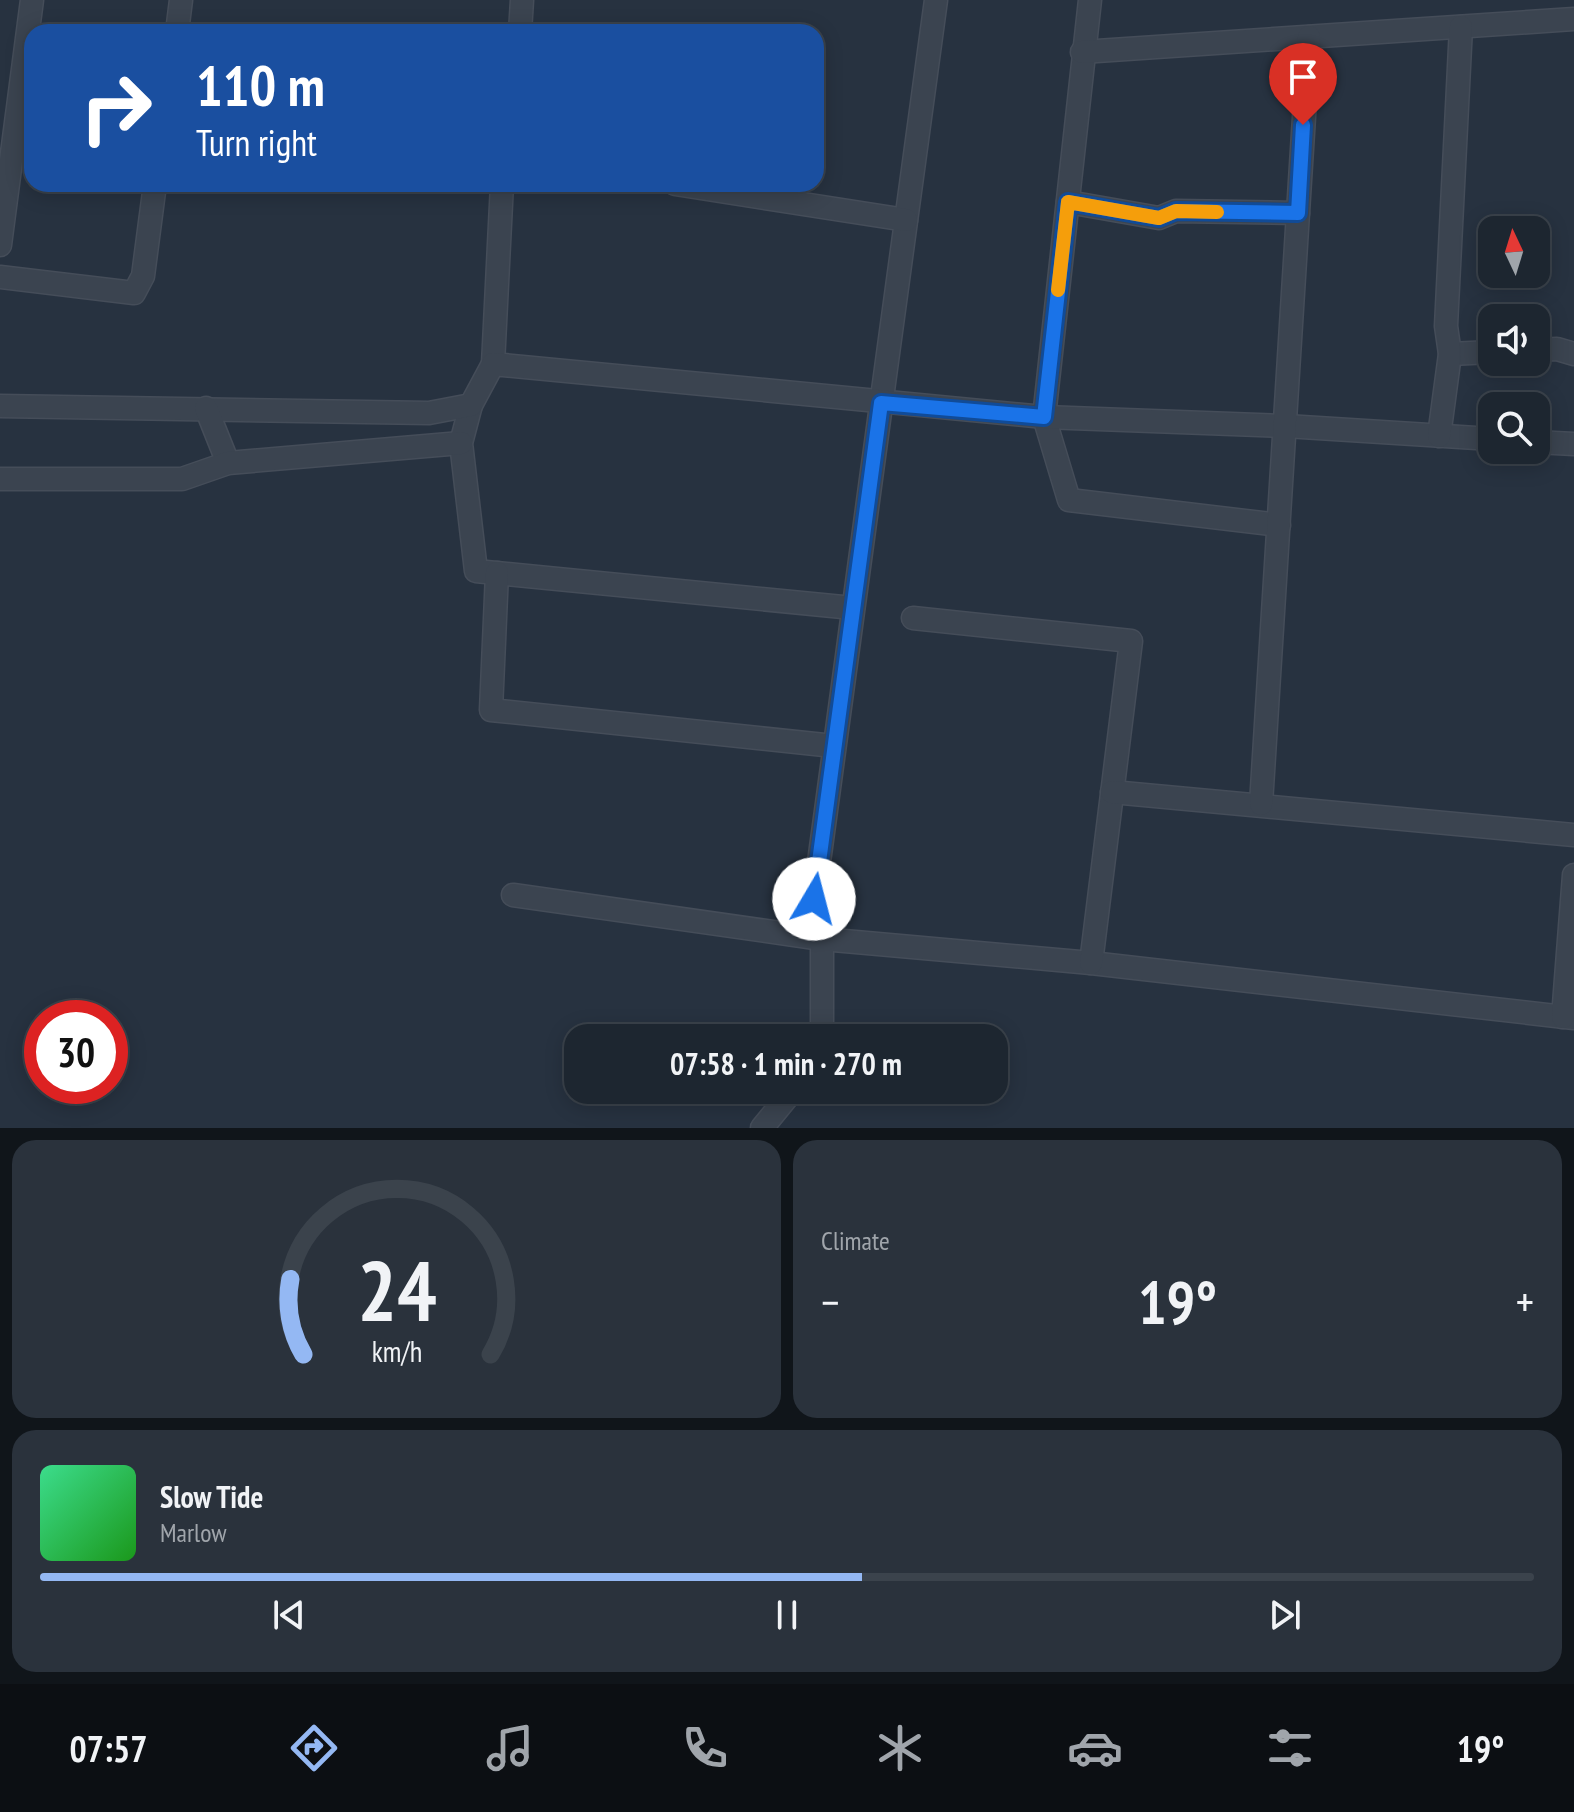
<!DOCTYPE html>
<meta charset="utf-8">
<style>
body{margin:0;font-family:"PT Sans Narrow",sans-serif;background:#2a323c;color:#f1f3f6;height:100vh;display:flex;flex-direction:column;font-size:30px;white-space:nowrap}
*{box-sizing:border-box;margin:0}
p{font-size:26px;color:#a0a5ab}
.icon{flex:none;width:44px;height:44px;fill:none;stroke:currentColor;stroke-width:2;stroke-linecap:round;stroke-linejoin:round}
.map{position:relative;height:1128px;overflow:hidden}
.details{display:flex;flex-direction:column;gap:12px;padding:12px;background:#10151a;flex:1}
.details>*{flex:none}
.guide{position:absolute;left:24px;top:24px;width:800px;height:168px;border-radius:24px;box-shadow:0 4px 20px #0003,0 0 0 2px #3b434c;background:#1a4fa0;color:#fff;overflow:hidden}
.needle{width:52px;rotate:356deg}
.fabs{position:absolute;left:1478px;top:216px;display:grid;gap:16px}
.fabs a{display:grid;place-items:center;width:72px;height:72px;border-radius:16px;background:#1d2630;box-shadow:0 4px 20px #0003,0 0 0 2px #3b434c;font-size:40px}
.speed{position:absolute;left:24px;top:1000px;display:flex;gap:16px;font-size:40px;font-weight:700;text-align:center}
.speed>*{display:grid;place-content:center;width:104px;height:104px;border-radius:50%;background:#1d2630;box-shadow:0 4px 20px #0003,0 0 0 2px #3b434c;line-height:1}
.speed .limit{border:12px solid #d22;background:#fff;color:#111}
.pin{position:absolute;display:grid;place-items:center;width:68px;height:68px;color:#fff;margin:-82px -34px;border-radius:50% 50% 50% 0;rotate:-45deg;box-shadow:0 0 8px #0007}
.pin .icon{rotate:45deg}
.me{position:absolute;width:88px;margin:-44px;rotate:8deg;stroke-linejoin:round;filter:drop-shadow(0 0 6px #0008)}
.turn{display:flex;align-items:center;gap:28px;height:168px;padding:0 40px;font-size:36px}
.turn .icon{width:104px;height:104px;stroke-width:2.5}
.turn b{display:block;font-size:56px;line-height:68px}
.big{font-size:60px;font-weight:700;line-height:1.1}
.details .widget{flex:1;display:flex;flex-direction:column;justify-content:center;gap:12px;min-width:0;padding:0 28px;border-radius:24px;background:#2a323c}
.details .dial{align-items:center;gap:0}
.dial svg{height:208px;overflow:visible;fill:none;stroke:#3b434c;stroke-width:7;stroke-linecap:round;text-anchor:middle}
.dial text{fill:#f1f3f6;stroke:none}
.song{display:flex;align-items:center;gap:24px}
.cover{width:96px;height:96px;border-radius:12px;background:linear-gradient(135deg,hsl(150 70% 55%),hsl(120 70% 35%))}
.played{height:8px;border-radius:4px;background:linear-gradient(90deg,#94b8f3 55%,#3b434c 55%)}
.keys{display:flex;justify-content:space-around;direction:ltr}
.heat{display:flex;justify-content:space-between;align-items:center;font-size:44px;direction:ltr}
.details .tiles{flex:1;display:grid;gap:12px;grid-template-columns:1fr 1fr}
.widget:last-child{grid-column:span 2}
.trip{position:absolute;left:564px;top:1024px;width:444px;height:80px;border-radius:24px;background:#1d2630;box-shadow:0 4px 20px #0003,0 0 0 2px #3b434c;font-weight:700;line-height:80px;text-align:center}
.dock{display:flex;height:128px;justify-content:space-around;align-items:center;background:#0c0f13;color:#a0a5ab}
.dock .icon{width:56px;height:56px}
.dock .active{color:#94b8f3}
.dock b{font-size:36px;color:#f1f3f6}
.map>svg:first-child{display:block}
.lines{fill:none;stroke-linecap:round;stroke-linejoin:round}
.street-casing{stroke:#454d59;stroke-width:25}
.street{stroke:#3b4450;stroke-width:22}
.route-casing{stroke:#114b97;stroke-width:20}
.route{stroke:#1a73e8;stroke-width:14}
.slow{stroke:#f59e0b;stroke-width:14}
</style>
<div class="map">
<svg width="1574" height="1128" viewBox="0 0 1574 1128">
<rect width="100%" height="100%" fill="#273240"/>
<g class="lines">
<g class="street-casing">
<g id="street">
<polyline points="936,0 814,899 822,939 1091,963 1574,1018"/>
<polyline points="1090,0 1044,417 1069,500 1279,525"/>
<polyline points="177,32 181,0"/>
<polyline points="520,32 522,0"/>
<polyline points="1082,52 1574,19"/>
<polyline points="675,184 906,220"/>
<polyline points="1068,202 1159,218 1176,211 1298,213"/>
<polyline points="0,245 32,0"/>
<polyline points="0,277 134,293 143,276 155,184"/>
<polyline points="1536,350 1557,349 1574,354"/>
<polyline points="1450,354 1492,352"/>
<polyline points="493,364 502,184"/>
<polyline points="471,405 461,443 476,571 853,608"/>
<polyline points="0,406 429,413 471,405 493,364 1044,417 1286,426 1492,439"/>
<polyline points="206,408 228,463"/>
<polyline points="1439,436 1450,354 1446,326 1461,27"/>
<polyline points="1536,442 1574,444"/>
<polyline points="0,479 182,479 228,463 461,443"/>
<polyline points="497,573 491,710 834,746"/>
<polyline points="913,618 1131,641 1091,963"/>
<polyline points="1112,792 1574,835"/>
<polyline points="1261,804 1309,37"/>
<polyline points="513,895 822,939 822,1038"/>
<polyline points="1563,1017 1574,875"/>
<polyline points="762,1128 793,1090"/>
</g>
</g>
<use href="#street" class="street"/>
</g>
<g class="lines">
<g class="route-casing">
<polyline id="route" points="814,899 881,403 1044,417 1068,202 1159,218 1176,211 1298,213 1303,125"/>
</g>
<use href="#route" class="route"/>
<polyline class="slow" points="1058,290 1068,202 1159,218 1176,211 1217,212"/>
</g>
</svg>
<div class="fabs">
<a><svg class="needle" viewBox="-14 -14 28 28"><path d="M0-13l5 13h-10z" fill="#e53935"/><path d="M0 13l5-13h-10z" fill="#a0a5ab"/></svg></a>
<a><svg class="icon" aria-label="sound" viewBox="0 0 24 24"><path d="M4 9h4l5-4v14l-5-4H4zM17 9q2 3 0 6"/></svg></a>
<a><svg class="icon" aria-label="search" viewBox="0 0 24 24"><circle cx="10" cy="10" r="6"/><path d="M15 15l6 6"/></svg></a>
</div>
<div class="speed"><div class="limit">30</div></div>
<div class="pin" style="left:1303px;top:125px;background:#d93025"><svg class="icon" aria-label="arrive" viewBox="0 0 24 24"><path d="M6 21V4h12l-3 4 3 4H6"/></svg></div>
<svg class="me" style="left:814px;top:899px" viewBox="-20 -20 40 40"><circle r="19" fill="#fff"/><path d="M0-13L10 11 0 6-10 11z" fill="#1a73e8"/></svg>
<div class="trip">07:58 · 1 min · 270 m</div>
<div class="guide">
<div class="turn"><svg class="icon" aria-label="right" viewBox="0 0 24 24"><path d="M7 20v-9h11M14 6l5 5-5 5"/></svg><div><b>110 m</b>Turn right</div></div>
</div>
</div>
<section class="details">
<div class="tiles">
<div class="widget dial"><svg viewBox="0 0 100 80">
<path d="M14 69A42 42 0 1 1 86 69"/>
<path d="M14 69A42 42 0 0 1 9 40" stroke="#94b8f3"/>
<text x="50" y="56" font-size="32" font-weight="700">24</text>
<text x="50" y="72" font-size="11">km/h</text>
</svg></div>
<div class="widget"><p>Climate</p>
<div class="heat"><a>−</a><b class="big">19°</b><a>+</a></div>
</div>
<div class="widget">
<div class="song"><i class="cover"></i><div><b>Slow Tide</b><p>Marlow</p></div></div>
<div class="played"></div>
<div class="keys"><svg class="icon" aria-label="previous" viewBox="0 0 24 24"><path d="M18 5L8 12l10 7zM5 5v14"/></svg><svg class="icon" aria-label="pause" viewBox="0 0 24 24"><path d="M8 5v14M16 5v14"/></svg><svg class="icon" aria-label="next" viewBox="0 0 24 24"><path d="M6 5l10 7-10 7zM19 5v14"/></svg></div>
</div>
</div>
</section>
<nav class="dock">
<b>07:57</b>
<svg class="icon active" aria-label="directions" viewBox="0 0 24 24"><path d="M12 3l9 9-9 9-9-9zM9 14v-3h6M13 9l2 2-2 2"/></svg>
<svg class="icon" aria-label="music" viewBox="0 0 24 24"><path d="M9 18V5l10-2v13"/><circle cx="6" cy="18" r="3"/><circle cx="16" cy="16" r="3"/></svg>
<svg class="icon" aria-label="phone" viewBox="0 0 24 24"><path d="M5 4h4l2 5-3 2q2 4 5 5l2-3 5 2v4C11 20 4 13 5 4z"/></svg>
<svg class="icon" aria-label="climate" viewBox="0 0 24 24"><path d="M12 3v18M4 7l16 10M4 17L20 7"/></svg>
<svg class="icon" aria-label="car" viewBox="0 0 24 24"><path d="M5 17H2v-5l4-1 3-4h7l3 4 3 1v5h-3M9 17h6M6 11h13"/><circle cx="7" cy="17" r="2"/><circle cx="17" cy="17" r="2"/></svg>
<svg class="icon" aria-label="filters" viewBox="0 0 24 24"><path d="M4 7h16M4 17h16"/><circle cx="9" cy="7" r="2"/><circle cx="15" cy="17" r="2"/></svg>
<b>19°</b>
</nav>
